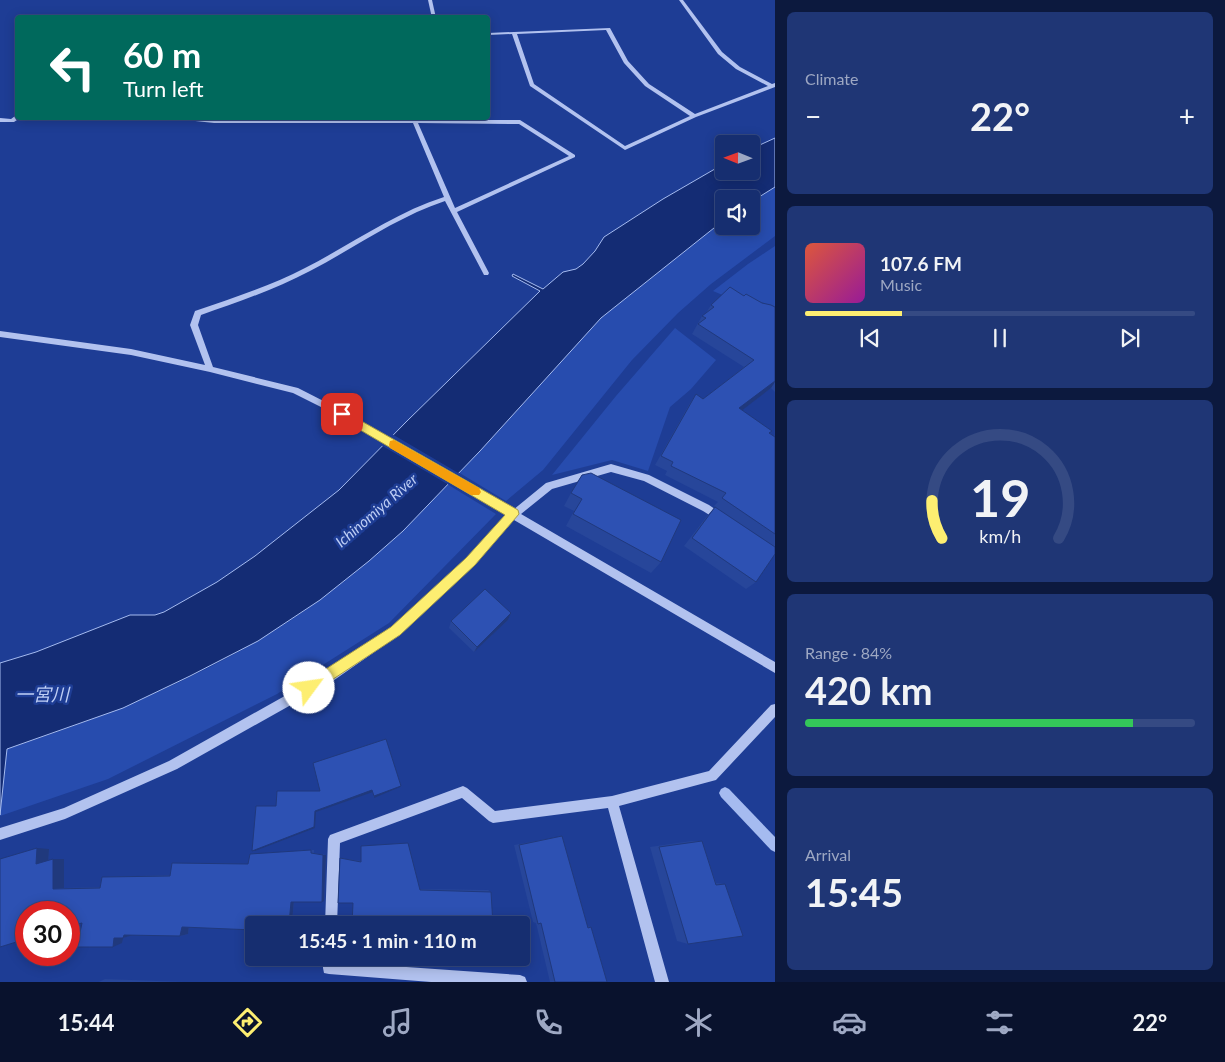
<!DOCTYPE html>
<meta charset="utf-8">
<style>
body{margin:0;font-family:Lato,"Noto Sans JP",sans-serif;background:#1f3675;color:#f1f3f6;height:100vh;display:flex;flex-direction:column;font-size:19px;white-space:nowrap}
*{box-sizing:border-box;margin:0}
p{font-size:16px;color:#9ea8c3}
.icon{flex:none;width:28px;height:28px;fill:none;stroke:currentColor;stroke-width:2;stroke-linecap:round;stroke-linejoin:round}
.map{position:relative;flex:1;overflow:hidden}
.details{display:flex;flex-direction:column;gap:12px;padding:12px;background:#0c193e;width:450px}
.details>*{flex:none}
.guide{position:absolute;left:15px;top:15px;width:475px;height:105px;border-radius:5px;box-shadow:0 2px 12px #0003,0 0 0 1px #354a83;background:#00695c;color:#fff;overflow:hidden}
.needle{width:32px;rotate:271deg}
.controls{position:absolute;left:715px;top:135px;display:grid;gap:10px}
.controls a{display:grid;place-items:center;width:45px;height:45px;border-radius:5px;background:#162e70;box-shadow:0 2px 12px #0003,0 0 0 1px #354a83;font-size:25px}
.speed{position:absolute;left:15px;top:901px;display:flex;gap:10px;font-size:25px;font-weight:700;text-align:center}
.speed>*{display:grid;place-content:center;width:65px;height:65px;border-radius:50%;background:#162e70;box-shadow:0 2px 12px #0003,0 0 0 1px #354a83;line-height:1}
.speed .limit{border:8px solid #d22;background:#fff;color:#111}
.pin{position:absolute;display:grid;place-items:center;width:42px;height:42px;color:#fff;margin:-21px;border-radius:10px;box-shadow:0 2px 8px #0006}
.me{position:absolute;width:55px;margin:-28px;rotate:59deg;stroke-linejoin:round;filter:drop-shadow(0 0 4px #0008)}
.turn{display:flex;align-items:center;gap:18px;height:105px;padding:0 25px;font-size:22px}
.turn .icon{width:65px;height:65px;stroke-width:2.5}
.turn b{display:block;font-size:35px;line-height:42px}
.big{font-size:38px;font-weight:700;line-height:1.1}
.details .tile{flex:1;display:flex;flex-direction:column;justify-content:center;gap:8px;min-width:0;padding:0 18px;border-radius:8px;background:#1f3675}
.details .dial{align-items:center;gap:0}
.dial svg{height:130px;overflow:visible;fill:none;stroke:#354a83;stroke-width:7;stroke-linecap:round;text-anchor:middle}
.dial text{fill:#f1f3f6;stroke:none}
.song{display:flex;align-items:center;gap:15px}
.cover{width:60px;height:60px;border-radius:8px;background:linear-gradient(135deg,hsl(10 70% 55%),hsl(300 70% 35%))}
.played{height:5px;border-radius:2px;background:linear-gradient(90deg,#fdee71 25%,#354a83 25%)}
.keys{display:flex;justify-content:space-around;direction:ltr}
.heat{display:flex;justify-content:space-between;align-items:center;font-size:28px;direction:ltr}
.charge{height:8px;border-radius:4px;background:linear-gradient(90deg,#34c759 84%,#354a83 0)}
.trip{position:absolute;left:245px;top:916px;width:285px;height:50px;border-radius:5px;background:#162e70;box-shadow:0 2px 12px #0003,0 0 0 1px #354a83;font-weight:700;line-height:50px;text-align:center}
.tabs{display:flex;height:80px;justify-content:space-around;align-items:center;background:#09122d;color:#9ea8c3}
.tabs .icon{width:35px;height:35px}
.tabs .selected{color:#fdee71}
.tabs b{font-size:22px;color:#f1f3f6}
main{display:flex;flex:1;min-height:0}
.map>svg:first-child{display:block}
.green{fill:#274cae}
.water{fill:#142c74;stroke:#a5bbf0}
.pier{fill:#1e3d95}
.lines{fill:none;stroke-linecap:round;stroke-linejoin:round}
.stream{fill:#a5bbf0;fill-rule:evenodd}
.minor{fill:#b2c2ef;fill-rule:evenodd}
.wall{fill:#27469a}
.shaded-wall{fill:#20397d}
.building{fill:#2d51b3;stroke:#20397d}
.route{fill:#fdee71;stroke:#a49b49}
.slow{fill:#f59e0b}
.labels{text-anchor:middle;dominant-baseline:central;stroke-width:5;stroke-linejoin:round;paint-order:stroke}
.water-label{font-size:15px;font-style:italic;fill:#becef5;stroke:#1e3d95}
.near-water-label{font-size:18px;font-style:italic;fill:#becef5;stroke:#1e3d95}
</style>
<main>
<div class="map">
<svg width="775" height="982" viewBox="0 0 775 982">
<rect width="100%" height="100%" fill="#1e3d95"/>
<g class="green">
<polygon points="775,187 775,236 711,284 678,313 632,360 543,470 506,501 458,472 480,451 601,318 724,220 724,226 751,226 751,202"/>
<polygon points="775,246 775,317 713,291 748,264"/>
<polygon points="675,328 716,360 691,389 670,407 648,471 612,460 552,475 616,396"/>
<path d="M447 484 496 514 389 623 277 694 108 779 0 816 7 749C115 714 229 667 321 599 367 565 407 526 447 484Z"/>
</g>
<polygon class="water" points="775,138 775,187 751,202 751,199 724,199 724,220 601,318 480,451 403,531 369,561 320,600 258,641 190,676 123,708 7,749 0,815 0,663 36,652 130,615 155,615 164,612 217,582 255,556 339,490 407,421 540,291 512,276 513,274 543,289 563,272 576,269 583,264 595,251 604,237 663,199 720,166 724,164 724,171 751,171 751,149"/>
<polygon class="pier" points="392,434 460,474 449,485 381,445"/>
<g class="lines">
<polygon class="stream" points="725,787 729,789 775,837 775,852 771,850 721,797 719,793 721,789"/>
<g class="minor">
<polygon points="428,0 432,0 436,18 432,18"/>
<path d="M679 0H683L722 52 740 67 772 84 775 83V87L696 117 625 150 530 86 512 34 488 35V33L610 28 628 61 649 84 695 114 768 86 736 69 718 54ZM606 30 624 63 645 86 690 116 625 146 534 84 517 34Z"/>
<polygon points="18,114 18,118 20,118 14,122 0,122 0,118 11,119"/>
<path d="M184 118 214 119 411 120 414 118 417 120H520L575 155V157L457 212 489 273 488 275H484L483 273 445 201C397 217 356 247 310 271 276 289 238 302 201 315L198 325 213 367 298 388 345 412 513 510 546 483 611 464 649 475 709 505 722 514 723 517 722 520 719 521 703 511 644 481 611 472 552 489 521 514 775 662V673L514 520 474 564 400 634 330 683 177 769 65 819 0 840V828L64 808 169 761 322 675 392 628 468 558 507 515 339 416 293 393 210 372 131 355 0 337V331L131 349 205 365 190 325 195 311C233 298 270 286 305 268 352 244 394 213 444 197L413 123H214L186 120ZM418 123 519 124 569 156 455 208Z"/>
<polygon points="775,704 775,717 716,780 619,806 669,982 655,982 608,808 493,823 489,821 462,798 340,843 337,925 325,925 328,839 330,835 463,786 467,788 495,811 612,796 709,771 771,705"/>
<polygon points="323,958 335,958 335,962 520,975 525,977 527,982 431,982 329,974 324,973 323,968"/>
</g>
</g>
<g class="wall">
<polygon points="744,296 775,307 775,392 771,388 742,410 775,437 775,554 756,582 746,589 684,546 707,516 715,507 735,521 714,506 718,502 665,475 667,471 655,465 690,403 696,394 703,399 744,367 692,334 702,316 706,313 711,305"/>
<polygon points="582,475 661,562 651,573 566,526 574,511 564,506 571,493"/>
<polygon points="511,613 508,620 474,652 449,628 451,621"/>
<polygon points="562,836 587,926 591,927 607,982 550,982 536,923 533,922 514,845"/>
<polygon points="692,841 702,841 716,883 725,884 688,944 677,941 650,847"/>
<polygon points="49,849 48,861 64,859 64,888 100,887 102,877 170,875 172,863 248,864 311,850 314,850 314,853 326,855 324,901 294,902 292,922 289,924 267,924 189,927 188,934 180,936 132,935 123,938 122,943 81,923 0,947"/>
<polygon points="340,858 361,861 419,889 488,890 491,892 353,903"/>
<polygon points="105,979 185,982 99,982"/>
</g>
<g class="shaded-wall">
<polygon points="775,381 775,382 771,388 732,418 739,408"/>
<polygon points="511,613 508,620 474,652 477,647"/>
<polygon points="401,786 400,787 374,798 374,796"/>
<polygon points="372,790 373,792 316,812 315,828 255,851 252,851 315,811"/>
<polygon points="37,848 49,849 48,864 36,864"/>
<polygon points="323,855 326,855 324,901 322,902"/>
<polygon points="53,859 64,859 64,888 53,889"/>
<polygon points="294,900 292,922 289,924 291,902"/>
<polygon points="189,925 188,934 180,936 182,927"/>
<polygon points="124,935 133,935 123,938"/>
<polygon points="124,935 122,943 113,947 114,938"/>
</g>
<g class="building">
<polygon points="730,287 744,296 746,294 762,303 771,305 775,307 775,381 739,408 772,431 769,433 775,437 775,534 722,498 726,493 671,466 673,462 661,456 696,394 703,399 754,360 698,324 706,318 702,316 714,307 711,305"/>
<polygon points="591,473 681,520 661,562 573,514 582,499 571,493 582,475"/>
<polygon points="715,507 775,547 775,554 756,582 692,538"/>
<polygon points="485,589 511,613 477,647 451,621"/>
<polygon points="386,739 401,786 374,796 372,790 315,811 314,827 252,851 256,806 276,806 277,791 320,791 313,763"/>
<polygon points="562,836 588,928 591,927 607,982 555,982 541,923 538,924 519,845"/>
<polygon points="702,841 716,885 725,884 743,936 688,944 659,847"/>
<polygon points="408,843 420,890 491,892 493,925 352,925 353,903 338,903 340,858 361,862 361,846"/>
<polygon points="37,848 36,864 53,859 53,889 100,888 102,877 170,876 172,863 248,864 250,854 311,850 311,853 323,855 322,902 291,902 289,924 263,924 263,925 254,925 254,930 182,927 180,936 124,935 123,938 114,938 113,947 77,947 82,923 69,926 69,912 26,912 26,939 0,947 0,859"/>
</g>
<polygon class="route" points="342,410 518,510 519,514 475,565 400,635 309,695 304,693 302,688 304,683 391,627 466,558 505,515 338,417 336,414 338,411"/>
<polygon class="slow" points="394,440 479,488 481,492 479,495 471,495 390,448 389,445 390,441"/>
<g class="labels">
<g class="water-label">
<text transform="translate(376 510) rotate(-41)">Ichinomiya River</text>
</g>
<g class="near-water-label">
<text x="42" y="694">一宮川</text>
</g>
</g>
</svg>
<div class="controls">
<a><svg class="needle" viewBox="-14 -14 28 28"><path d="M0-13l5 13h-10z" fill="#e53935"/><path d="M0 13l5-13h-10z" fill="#9ea8c3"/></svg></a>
<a><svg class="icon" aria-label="sound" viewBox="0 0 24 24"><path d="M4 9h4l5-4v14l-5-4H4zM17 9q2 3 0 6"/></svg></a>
</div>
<div class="speed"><div class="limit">30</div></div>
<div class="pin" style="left:342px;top:414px;background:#d93025"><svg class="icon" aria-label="arrive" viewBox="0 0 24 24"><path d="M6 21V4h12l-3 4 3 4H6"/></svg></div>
<svg class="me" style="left:309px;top:688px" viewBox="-20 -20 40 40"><circle r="19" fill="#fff"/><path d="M0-13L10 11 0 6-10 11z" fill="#fdee71"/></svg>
<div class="trip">15:45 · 1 min · 110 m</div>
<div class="guide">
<div class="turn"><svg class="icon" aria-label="left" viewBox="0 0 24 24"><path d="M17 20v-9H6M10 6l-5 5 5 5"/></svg><div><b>60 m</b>Turn left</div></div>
</div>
</div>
<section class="details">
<div class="tile"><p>Climate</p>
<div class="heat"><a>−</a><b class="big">22°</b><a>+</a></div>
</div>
<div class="tile">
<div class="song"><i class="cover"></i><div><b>107.6 FM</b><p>Music</p></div></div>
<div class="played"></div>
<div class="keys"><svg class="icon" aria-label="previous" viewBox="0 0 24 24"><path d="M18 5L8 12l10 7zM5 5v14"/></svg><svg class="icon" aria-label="pause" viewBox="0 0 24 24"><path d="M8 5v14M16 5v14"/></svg><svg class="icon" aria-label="next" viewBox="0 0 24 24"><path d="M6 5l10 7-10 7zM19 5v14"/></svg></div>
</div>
<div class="tile dial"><svg viewBox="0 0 100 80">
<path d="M14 69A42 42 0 1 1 86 69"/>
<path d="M14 69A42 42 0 0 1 8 46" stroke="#fdee71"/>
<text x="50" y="56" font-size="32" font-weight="700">19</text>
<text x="50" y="72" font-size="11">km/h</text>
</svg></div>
<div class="tile"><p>Range · 84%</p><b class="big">420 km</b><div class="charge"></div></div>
<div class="tile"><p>Arrival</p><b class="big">15:45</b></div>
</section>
</main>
<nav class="tabs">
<b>15:44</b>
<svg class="icon selected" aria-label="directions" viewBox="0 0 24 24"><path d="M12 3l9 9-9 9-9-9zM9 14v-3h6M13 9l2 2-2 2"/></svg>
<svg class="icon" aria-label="music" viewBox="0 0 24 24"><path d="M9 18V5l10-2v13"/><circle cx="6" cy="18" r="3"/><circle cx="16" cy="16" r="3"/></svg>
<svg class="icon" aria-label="phone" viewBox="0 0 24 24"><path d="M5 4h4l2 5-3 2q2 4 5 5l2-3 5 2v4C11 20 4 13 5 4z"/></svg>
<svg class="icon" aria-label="climate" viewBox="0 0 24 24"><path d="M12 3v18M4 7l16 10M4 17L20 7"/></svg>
<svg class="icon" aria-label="car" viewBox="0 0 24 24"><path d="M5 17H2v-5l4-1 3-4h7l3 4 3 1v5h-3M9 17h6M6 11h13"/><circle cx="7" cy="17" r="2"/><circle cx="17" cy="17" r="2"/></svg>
<svg class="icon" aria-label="filters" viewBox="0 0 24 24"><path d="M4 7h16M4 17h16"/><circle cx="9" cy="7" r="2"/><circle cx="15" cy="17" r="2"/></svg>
<b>22°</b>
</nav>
